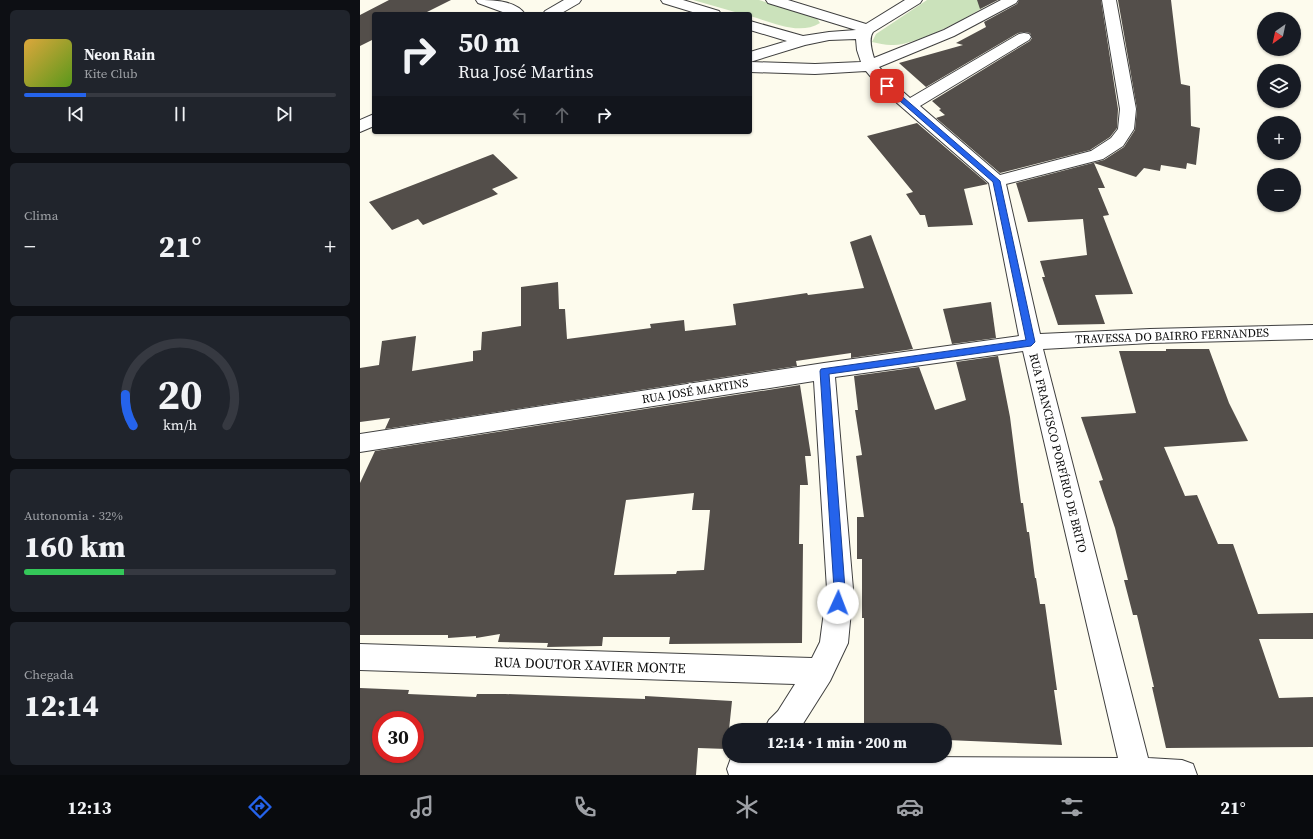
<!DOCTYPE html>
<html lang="pt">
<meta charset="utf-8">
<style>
body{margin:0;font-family:"Source Serif 4",serif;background:#20242c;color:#f1f3f6;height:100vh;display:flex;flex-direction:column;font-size:15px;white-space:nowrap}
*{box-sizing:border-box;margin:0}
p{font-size:13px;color:#9ea1a6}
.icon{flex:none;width:22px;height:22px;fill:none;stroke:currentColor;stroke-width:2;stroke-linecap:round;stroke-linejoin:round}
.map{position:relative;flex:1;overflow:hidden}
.panel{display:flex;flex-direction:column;gap:10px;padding:10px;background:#0d0f14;width:360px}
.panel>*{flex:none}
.guide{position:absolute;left:12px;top:12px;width:380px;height:122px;border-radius:4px;box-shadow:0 1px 3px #0004;background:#171b24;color:#f1f3f6;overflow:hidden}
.needle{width:26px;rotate:213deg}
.buttons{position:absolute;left:897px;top:12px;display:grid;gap:8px}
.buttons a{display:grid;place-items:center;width:44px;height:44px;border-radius:50%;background:#171b24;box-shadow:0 1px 3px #0004;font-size:20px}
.speed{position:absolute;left:12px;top:711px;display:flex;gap:8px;font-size:20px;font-weight:700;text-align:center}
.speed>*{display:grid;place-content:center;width:52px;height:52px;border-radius:50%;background:#171b24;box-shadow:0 1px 3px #0004;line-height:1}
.speed .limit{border:6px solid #d22;background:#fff;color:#111}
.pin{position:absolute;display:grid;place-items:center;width:34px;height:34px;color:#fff;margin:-17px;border-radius:8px;box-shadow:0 2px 6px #0006}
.me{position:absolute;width:44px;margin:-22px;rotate:2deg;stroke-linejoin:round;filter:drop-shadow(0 0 3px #0008)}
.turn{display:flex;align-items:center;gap:14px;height:84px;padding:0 20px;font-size:18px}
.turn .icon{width:52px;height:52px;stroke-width:2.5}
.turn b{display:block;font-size:28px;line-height:34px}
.lanes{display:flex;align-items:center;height:38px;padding:0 20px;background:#0003;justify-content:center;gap:20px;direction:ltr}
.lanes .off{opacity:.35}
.big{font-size:30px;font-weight:800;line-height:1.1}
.panel .card{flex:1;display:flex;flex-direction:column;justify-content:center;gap:6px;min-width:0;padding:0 14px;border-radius:6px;background:#20242c}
.panel .dial{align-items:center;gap:0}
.dial svg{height:104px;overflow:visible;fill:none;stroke:#363941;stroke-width:7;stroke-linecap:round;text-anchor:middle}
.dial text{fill:#f1f3f6;stroke:none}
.song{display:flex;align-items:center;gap:12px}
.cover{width:48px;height:48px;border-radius:6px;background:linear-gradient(135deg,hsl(40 70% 55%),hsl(90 70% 35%))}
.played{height:4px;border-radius:2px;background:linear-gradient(90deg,#2563eb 20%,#363941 20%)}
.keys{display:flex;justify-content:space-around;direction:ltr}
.heat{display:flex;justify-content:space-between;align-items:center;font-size:22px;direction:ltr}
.charge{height:6px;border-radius:3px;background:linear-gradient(90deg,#34c759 32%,#363941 0)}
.trip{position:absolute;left:362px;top:723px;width:230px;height:40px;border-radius:20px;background:#171b24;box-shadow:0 1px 3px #0004;font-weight:800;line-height:40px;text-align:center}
.tabs{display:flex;height:64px;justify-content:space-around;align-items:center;background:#090b0e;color:#9ea1a6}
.tabs .icon{width:28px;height:28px}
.tabs .current{color:#2563eb}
.tabs b{font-size:18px;color:#f1f3f6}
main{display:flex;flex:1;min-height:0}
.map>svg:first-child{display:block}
.green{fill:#cbe2bb}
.building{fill:#534e4a;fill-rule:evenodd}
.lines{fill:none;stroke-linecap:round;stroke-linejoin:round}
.minor-casing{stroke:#3f3f3f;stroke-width:2}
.minor{fill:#fff;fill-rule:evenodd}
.route{fill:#2563eb;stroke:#184099}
.labels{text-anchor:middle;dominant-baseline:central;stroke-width:4;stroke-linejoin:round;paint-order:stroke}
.street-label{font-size:12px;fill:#0c0c0c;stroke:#fff}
.near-street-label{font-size:14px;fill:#0c0c0c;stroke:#fff}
</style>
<main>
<section class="panel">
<div class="card">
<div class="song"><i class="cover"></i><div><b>Neon Rain</b><p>Kite Club</p></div></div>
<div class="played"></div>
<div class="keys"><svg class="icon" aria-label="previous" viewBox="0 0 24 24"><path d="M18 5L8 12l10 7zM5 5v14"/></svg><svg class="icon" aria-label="pause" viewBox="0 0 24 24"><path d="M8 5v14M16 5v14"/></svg><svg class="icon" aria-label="next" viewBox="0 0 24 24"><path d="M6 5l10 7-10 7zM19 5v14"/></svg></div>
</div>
<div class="card"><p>Clima</p>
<div class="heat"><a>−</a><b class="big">21°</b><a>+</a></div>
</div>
<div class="card dial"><svg viewBox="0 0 100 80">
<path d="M14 69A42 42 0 1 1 86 69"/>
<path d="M14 69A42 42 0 0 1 8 45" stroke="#2563eb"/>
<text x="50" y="56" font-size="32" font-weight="700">20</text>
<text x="50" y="72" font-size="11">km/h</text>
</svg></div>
<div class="card"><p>Autonomia · 32%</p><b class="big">160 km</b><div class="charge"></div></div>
<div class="card"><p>Chegada</p><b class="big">12:14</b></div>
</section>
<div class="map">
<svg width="953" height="775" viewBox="0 0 953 775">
<rect width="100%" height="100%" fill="#fdfbed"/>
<g class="green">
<path d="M333 0H399L456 17 460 23C439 36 412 22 390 16V14H382Z"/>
<path d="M567 0H635C615 14 554 47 531 45 525 45 518 43 512 42L516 34Z"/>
</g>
<g class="building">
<polygon points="29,0 91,0 63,14 14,14 14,39 0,46 0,15"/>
<polygon points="617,0 638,0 620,9"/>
<polygon points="659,0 741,0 758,109 757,128 750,137 730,150 640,173 576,118 585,115 579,110 581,109 572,101 670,41 672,38 670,33 664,32 658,33 566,87 539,63 603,45 596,43 626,27 624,22 657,4"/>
<polygon points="758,0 811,0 821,84 830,86 831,126 840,128 836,165 827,163 826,169 801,165 800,171 784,168 776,177 734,163 745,188 738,188 749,215 743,216 773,294 735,295 745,324 698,325 682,277 685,277 680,261 727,255 723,219 668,222 656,183 744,160 764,147 775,130 777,109"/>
<polygon points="557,123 628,184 604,189 613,225 568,227 565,215 560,215 546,194 553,192 507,136"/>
<polygon points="133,154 158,178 132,189 138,194 63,225 58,219 32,230 9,202"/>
<polygon points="511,235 553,349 491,358 491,353 436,361 437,366 25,429 30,418 0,422 0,368 19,365 22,341 56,336 52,371 113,361 113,351 121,350 122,332 161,326 161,287 198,282 199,309 205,309 207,339 291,328 290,324 324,320 325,331 376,325 373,304 447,293 448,295 504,288 490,242"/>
<polygon points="631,302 636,338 592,344 583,309"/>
<polygon points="806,349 849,349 869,403 888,441 804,447 825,496 837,495 858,544 873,544 898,614 953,613 953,639 899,639 919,698 953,697 953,747 806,748 792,687 794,687 777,615 773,615 764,580 768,580 755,528 739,481 743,480 721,417 776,413 759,351 806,351"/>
<polygon points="638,356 650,417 661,503 663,503 667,532 669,532 675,578 676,578 680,604 685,604 697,690 694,690 702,745 587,740 587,730 504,730 504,618 502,618 502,559 497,559 497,517 504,517 496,456 502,455 495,410 498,410 494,376 559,367 575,410 606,400 596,362"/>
<path d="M440 385 451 456H445L448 485H440L439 544H443L442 643 309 644 310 637H243L242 646 187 647 188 643 138 642 140 634 116 638V636L88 638V635H0V483L15 451ZM334 493 332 510H350L344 570 317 571 316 574 254 575 266 500Z"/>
<path d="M0 688 49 690 48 694 116 697 117 694H145L285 699V696L372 701 367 749 338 748 336 775H0ZM21 720H55V754H21Z"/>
</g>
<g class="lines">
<g class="minor-casing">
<g id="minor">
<path d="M116 0C132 0 155 0 165 14H148L118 3Z"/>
<polygon points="204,0 221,0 219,3 200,14 183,14 185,11"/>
<polygon points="301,0 323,0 359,11 361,14 339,14 303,3"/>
<path d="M406 0H428L506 24 545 0H562L560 3 513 32C508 39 512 51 514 58L584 30 641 0H658L656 3 594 36 519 67 533 83 550 98 659 34 664 33 669 34 671 37 669 40 560 106 640 175 731 151 751 138 758 129 760 109 742 0H756L776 109 774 129 763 146 743 159 646 184 680 334 790 329 953 325V339L790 343 683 349 788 758 822 760 833 764 837 775H369L367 769 371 758 377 756 758 758 663 351 475 377 493 589 488 643 470 681 439 730H404L409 720 418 711 435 684 0 670V644L452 658 460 642 467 589 454 381 0 452V434L464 363 659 336 629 183 521 89 506 71 455 74 390 72V62L455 64 501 62 497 50 496 39 469 40 445 45 390 62V52L427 41 390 30V21L443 36 469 32 496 30 408 3Z"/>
<polygon points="14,114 14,126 0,132 0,120"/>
</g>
</g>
<use href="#minor" class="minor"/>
</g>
<polygon class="route" points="525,85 529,85 640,181 675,342 671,346 469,374 485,589 482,606 478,608 474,606 473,603 474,589 460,371 461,369 666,340 633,182 525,88"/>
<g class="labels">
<g class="street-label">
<text transform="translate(812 336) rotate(-2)">TRAVESSA DO BAIRRO FERNANDES</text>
<text transform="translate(335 391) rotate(-9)">RUA JOSÉ MARTINS</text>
<text transform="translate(698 453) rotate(76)">RUA FRANCISCO PORFÍRIO DE BRITO</text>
</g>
<g class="near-street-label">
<text transform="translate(230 665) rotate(2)">RUA DOUTOR XAVIER MONTE</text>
</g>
</g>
</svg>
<div class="buttons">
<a><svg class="needle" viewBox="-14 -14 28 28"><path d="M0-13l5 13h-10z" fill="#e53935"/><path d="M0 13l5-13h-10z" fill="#9ea1a6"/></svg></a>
<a><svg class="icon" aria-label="layers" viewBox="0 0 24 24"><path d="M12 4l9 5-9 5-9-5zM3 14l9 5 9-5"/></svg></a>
<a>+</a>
<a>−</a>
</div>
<div class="speed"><div class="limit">30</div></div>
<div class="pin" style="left:527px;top:86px;background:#d93025"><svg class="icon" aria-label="arrive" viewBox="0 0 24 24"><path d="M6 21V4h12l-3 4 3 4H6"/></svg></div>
<svg class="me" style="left:478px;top:603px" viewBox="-20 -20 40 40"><circle r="19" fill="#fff"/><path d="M0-13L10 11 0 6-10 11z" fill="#2563eb"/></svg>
<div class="trip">12:14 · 1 min · 200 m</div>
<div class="guide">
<div class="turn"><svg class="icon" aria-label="right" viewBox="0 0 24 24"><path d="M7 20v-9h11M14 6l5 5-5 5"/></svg><div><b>50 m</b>Rua José Martins</div></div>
<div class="lanes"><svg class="icon off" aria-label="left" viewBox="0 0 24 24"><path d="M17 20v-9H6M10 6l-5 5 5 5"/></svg><svg class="icon off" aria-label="ahead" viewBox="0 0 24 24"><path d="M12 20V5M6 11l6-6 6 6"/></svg><svg class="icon" aria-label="right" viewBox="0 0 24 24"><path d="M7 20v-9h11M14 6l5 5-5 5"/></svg></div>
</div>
</div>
</main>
<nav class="tabs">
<b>12:13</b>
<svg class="icon current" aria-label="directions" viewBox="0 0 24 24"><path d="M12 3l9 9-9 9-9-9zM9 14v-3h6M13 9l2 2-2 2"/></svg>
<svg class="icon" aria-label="music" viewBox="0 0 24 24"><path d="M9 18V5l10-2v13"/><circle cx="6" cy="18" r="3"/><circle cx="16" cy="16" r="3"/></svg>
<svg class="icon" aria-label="phone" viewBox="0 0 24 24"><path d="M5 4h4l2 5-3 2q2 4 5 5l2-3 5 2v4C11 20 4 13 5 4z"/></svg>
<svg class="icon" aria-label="climate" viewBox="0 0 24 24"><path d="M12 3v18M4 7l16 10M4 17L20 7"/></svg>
<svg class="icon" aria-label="car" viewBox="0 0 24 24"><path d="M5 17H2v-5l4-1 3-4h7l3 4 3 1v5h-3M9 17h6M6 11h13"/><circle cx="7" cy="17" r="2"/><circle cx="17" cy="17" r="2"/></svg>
<svg class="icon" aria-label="filters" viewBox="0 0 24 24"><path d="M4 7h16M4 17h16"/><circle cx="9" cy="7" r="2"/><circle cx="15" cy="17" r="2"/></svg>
<b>21°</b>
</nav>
